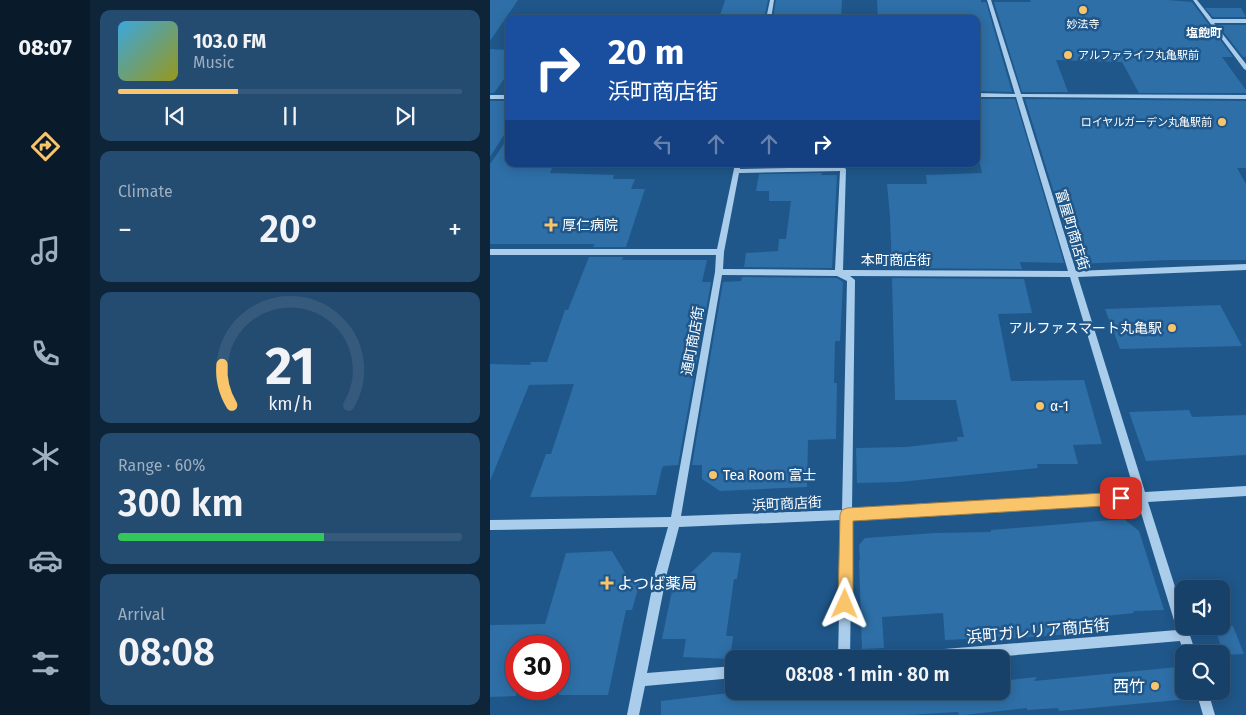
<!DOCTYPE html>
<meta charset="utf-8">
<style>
body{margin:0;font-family:"Fira Sans","Noto Sans JP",sans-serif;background:#244c71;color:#f1f3f6;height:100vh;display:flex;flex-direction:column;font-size:19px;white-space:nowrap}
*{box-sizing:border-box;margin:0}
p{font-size:16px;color:#9eafc0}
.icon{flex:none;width:28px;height:28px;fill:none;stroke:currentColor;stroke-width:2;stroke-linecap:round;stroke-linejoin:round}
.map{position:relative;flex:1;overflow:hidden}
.side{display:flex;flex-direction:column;gap:10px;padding:10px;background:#0d2439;width:400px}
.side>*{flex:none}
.banner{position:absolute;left:15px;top:15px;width:475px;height:152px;border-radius:10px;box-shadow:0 2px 12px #0003,0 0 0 1px #365a7c;background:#1a4fa0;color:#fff;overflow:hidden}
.fabs{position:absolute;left:685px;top:580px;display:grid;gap:10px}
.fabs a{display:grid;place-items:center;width:55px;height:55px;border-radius:10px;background:#174168;box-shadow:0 2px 12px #0003,0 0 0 1px #365a7c;font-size:25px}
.speed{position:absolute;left:15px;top:635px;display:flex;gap:10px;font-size:25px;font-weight:700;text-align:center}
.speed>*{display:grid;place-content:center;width:65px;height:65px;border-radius:50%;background:#174168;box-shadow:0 2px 12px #0003,0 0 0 1px #365a7c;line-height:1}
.speed .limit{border:8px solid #d22;background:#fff;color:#111}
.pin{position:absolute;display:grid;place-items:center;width:42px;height:42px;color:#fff;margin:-21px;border-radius:10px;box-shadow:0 2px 8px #0006}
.me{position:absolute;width:55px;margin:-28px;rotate:1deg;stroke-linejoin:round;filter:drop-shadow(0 0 4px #0008)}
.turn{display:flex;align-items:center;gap:18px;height:105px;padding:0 20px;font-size:22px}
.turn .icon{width:65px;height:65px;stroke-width:2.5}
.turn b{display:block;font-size:35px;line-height:42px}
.lanes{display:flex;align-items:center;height:48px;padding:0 20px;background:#0003;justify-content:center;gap:25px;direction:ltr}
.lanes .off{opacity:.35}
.big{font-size:38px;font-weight:600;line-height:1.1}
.side .widget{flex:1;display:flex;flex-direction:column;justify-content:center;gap:8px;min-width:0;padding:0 18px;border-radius:10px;background:#244c71}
.side .dial{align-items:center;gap:0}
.dial svg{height:130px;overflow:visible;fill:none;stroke:#365a7c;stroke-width:7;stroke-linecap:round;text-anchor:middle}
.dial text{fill:#f1f3f6;stroke:none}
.song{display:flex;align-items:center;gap:15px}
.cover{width:60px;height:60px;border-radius:8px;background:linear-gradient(135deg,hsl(200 70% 55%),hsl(60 70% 35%))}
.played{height:5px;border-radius:2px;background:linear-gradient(90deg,#fac46a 35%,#365a7c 35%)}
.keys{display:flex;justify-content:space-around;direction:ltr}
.heat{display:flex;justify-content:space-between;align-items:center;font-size:28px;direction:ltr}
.charge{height:8px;border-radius:4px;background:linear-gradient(90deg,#34c759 60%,#365a7c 0)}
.trip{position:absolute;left:235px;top:650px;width:285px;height:50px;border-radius:10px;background:#174168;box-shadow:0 2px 12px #0003,0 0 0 1px #365a7c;font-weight:600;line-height:50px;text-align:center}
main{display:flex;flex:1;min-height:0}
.tabs{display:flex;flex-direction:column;width:90px;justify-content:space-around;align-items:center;background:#091a2a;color:#9eafc0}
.tabs .icon{width:35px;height:35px}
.tabs .selected{color:#fac46a}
.tabs b{font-size:22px;color:#f1f3f6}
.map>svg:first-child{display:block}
.building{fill:#2e6fa7}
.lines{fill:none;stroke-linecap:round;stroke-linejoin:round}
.minor{fill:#aacdeb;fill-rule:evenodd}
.route{fill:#fac46a;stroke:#a27f45}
.poi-dot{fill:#fac46a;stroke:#1f578a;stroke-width:2}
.labels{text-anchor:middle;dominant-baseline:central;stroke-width:5;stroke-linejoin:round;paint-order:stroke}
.far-poi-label{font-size:11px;fill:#fff;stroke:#1f578a}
.far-neighbourhood-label{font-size:12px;font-weight:bold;fill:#fff;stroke:#1f578a}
.poi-label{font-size:14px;fill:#fff;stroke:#1f578a;text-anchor:start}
.street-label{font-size:14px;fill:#fff;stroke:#1f578a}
.near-poi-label{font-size:16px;fill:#fff;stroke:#1f578a;text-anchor:start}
.near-street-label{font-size:16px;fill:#fff;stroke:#1f578a}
</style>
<main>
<nav class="tabs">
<b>08:07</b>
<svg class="icon selected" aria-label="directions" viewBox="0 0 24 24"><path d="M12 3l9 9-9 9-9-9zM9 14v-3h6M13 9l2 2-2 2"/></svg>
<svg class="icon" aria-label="music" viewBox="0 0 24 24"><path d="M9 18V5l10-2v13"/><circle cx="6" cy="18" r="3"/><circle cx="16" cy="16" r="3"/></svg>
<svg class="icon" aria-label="phone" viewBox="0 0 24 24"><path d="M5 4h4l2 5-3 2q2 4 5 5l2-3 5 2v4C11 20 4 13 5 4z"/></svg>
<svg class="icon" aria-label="climate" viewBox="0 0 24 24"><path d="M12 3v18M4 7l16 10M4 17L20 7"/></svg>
<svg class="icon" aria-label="car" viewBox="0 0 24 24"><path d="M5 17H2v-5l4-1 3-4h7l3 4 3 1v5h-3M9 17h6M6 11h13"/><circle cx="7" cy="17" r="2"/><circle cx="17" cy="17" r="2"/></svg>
<svg class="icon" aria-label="filters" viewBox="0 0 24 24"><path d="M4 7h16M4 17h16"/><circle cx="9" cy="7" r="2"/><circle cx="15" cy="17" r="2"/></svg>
</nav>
<section class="side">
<div class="widget">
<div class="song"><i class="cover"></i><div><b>103.0 FM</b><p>Music</p></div></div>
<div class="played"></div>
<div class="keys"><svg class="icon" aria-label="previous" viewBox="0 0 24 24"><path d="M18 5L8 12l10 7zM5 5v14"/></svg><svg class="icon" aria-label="pause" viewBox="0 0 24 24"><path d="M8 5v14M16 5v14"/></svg><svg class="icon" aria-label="next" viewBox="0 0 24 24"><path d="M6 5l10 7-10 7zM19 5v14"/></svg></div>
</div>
<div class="widget"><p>Climate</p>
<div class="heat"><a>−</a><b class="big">20°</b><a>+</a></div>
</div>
<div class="widget dial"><svg viewBox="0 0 100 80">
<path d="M14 69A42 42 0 1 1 86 69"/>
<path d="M14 69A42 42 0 0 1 8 44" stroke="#fac46a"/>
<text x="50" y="56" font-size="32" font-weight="700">21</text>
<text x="50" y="72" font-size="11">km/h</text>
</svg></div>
<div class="widget"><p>Range · 60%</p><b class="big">300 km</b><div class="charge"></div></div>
<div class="widget"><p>Arrival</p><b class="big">08:08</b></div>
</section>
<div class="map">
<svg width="756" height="715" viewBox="0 0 756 715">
<rect width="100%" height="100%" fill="#1f578a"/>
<g class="building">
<polygon points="0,0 28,0 0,41"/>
<polygon points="235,0 278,0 274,19 229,19"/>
<polygon points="286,0 352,0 351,19 283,19"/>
<polygon points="387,0 491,0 491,2 496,2 522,92 486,91 486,19 388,19"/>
<polygon points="540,0 677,0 702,2 743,57 732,57 756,90 756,93 649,93 632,62 566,60 578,92 532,92 504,2 541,2"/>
<polygon points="715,8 751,8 756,17 723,17"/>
<polygon points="728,25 756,25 756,57 753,57"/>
<polygon points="0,49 19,50 19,72 4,93 0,93"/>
<polygon points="486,99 525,99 574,263 530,262 532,269 402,268 400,216 397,184 437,184 436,175 492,173 486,147"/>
<polygon points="535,99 756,101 756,168 747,168 756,184 756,260 679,260 586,264"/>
<polygon points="0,101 19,101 19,127 0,157"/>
<polygon points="19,137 19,166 63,166 60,173 124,175 123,179 145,179 141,189 155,189 136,247 103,247 105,244 0,244 0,164"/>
<polygon points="271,164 332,164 332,166 271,167"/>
<polygon points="332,173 331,175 347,175 342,268 254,267 256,253 288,251 289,239 296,239 301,201 279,201 279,191 266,191 269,174"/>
<polygon points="99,257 133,257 132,260 217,260 212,282 221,282 188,465 174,466 172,468 166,495 40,497 56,454 61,454 84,384 39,385 0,481 0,364 40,365 41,362 57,362 75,310 78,310"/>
<polygon points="252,277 347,278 353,282 350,341 345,341 344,383 347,383 346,439 318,440 317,487 230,491 212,479 212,465 202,465 233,282 251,281"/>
<polygon points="402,278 534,279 542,313 508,314 521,381 594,380 612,444 583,445 588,464 547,464 548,468 409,482 367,483 366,448 416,447 468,441 467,437 474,437 466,400 405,400"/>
<polygon points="730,305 752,346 630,349 615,309"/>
<polygon points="699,410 702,417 756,415 756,455 656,461 639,412"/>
<polygon points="634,519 649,531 674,610 643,611 644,613 588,619 581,629 581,634 516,639 516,637 455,640 453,613 392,617 394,648 372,649 369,560 370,560 369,545 375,538 445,533 501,532 501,530"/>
<polygon points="122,551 138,578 151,578 142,610 136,610 118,695 69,695 69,646 26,646 26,696 0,697 0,625 55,624 76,553"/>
<polygon points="223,552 251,553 247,579 244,579 236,636 243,636 240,659 193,657 196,639 172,639 184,581 192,581"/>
<polygon points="724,626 743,626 754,654 734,655"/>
<polygon points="688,667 694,684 694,691 696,691 699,699 569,711 568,708 537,710 537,708 474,715 469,715 468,712 417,715 171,715 171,701 239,693 239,698 311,691 511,691 511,681 547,677 544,681"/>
</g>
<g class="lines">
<g class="minor">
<polygon points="280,0 284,0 281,19 276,19"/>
<path d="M497 0H501L531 94 756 95V99L532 97 586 271 756 264V270L588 277 655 492 756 486V496L658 502 694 615V626H697L706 654H694L690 641 480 659H399L401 655 405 653 687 630 648 503 362 520 360 659H348L351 520 189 527 177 573 157 673 244 666V678L155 686 149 715H137L165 573 178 527 0 530V520L181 517 225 272 226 255H0V249H227L245 164H251L250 169 353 167 356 169 353 270 578 271 526 97H486V93L525 94ZM350 171 345 270 233 269 234 252 249 173ZM232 275 347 276 357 281 352 510 191 516ZM360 276 580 277 645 493 362 509 365 280Z"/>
<polygon points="703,0 707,0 722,19 756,19 756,23 724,23 756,64 756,70 754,69"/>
<rect x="0" y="95" width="19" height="4"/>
<polygon points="706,691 718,691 725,715 713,715"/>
</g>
</g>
<polygon class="route" points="631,492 636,494 638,498 636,503 631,505 363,521 363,604 361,609 355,611 350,609 348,604 350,515 352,510 357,508"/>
<g class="poi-dot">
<circle cx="593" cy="10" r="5"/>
<circle cx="578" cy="55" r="5"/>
<circle cx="732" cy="122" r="5"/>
<path d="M58.5 217.5h5v5h5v5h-5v5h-5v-5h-5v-5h5z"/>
<circle cx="682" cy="328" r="5"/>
<circle cx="550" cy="406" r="5"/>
<circle cx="223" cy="475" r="5"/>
<path d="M114.5 575.5h5v5h5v5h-5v5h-5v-5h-5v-5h5z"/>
<circle cx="665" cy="686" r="5"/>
</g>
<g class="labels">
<g class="far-poi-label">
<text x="593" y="24">妙法寺</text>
<text x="588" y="55" text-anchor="start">アルファライフ丸亀駅前</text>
<text x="722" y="122" text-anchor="end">ロイヤルガーデン丸亀駅前</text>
</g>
<g class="far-neighbourhood-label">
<text x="714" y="33">塩飽町</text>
</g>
<g class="poi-label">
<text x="72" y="225">厚仁病院</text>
<text x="672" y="328" text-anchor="end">アルファスマート丸亀駅</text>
<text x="560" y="406">α-1</text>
<text x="233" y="475">Tea Room 富士</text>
</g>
<g class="street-label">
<text transform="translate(582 230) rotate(73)">富屋町商店街</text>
<text x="406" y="260">本町商店街</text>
<text transform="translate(203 341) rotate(-80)">通町商店街</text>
<text transform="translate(297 504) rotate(-3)">浜町商店街</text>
</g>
<g class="near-poi-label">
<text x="127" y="583">よつば薬局</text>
<text x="655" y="686" text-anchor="end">西竹</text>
</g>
<g class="near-street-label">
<text transform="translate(548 631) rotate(-5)">浜町ガレリア商店街</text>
</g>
</g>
</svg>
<div class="fabs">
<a><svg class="icon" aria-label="sound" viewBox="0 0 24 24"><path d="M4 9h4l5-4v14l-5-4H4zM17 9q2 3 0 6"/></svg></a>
<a><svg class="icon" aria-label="search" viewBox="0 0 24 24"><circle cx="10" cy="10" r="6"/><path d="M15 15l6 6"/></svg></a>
</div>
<div class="speed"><div class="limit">30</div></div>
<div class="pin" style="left:631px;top:498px;background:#d93025"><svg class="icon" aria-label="arrive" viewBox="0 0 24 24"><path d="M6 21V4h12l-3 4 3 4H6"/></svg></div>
<svg class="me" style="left:355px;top:604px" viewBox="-20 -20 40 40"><path d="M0-17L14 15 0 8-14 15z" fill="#fac46a" stroke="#fff" stroke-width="4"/></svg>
<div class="trip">08:08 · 1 min · 80 m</div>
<div class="banner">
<div class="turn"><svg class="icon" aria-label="right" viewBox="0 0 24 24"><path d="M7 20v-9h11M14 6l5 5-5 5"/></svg><div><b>20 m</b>浜町商店街</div></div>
<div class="lanes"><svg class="icon off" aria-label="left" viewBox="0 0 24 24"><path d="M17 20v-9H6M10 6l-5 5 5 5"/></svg><svg class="icon off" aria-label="ahead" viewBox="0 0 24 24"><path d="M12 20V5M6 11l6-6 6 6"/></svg><svg class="icon off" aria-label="ahead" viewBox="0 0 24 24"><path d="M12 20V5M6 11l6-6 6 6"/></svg><svg class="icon" aria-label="right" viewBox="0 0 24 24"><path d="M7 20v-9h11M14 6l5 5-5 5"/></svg></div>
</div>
</div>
</main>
